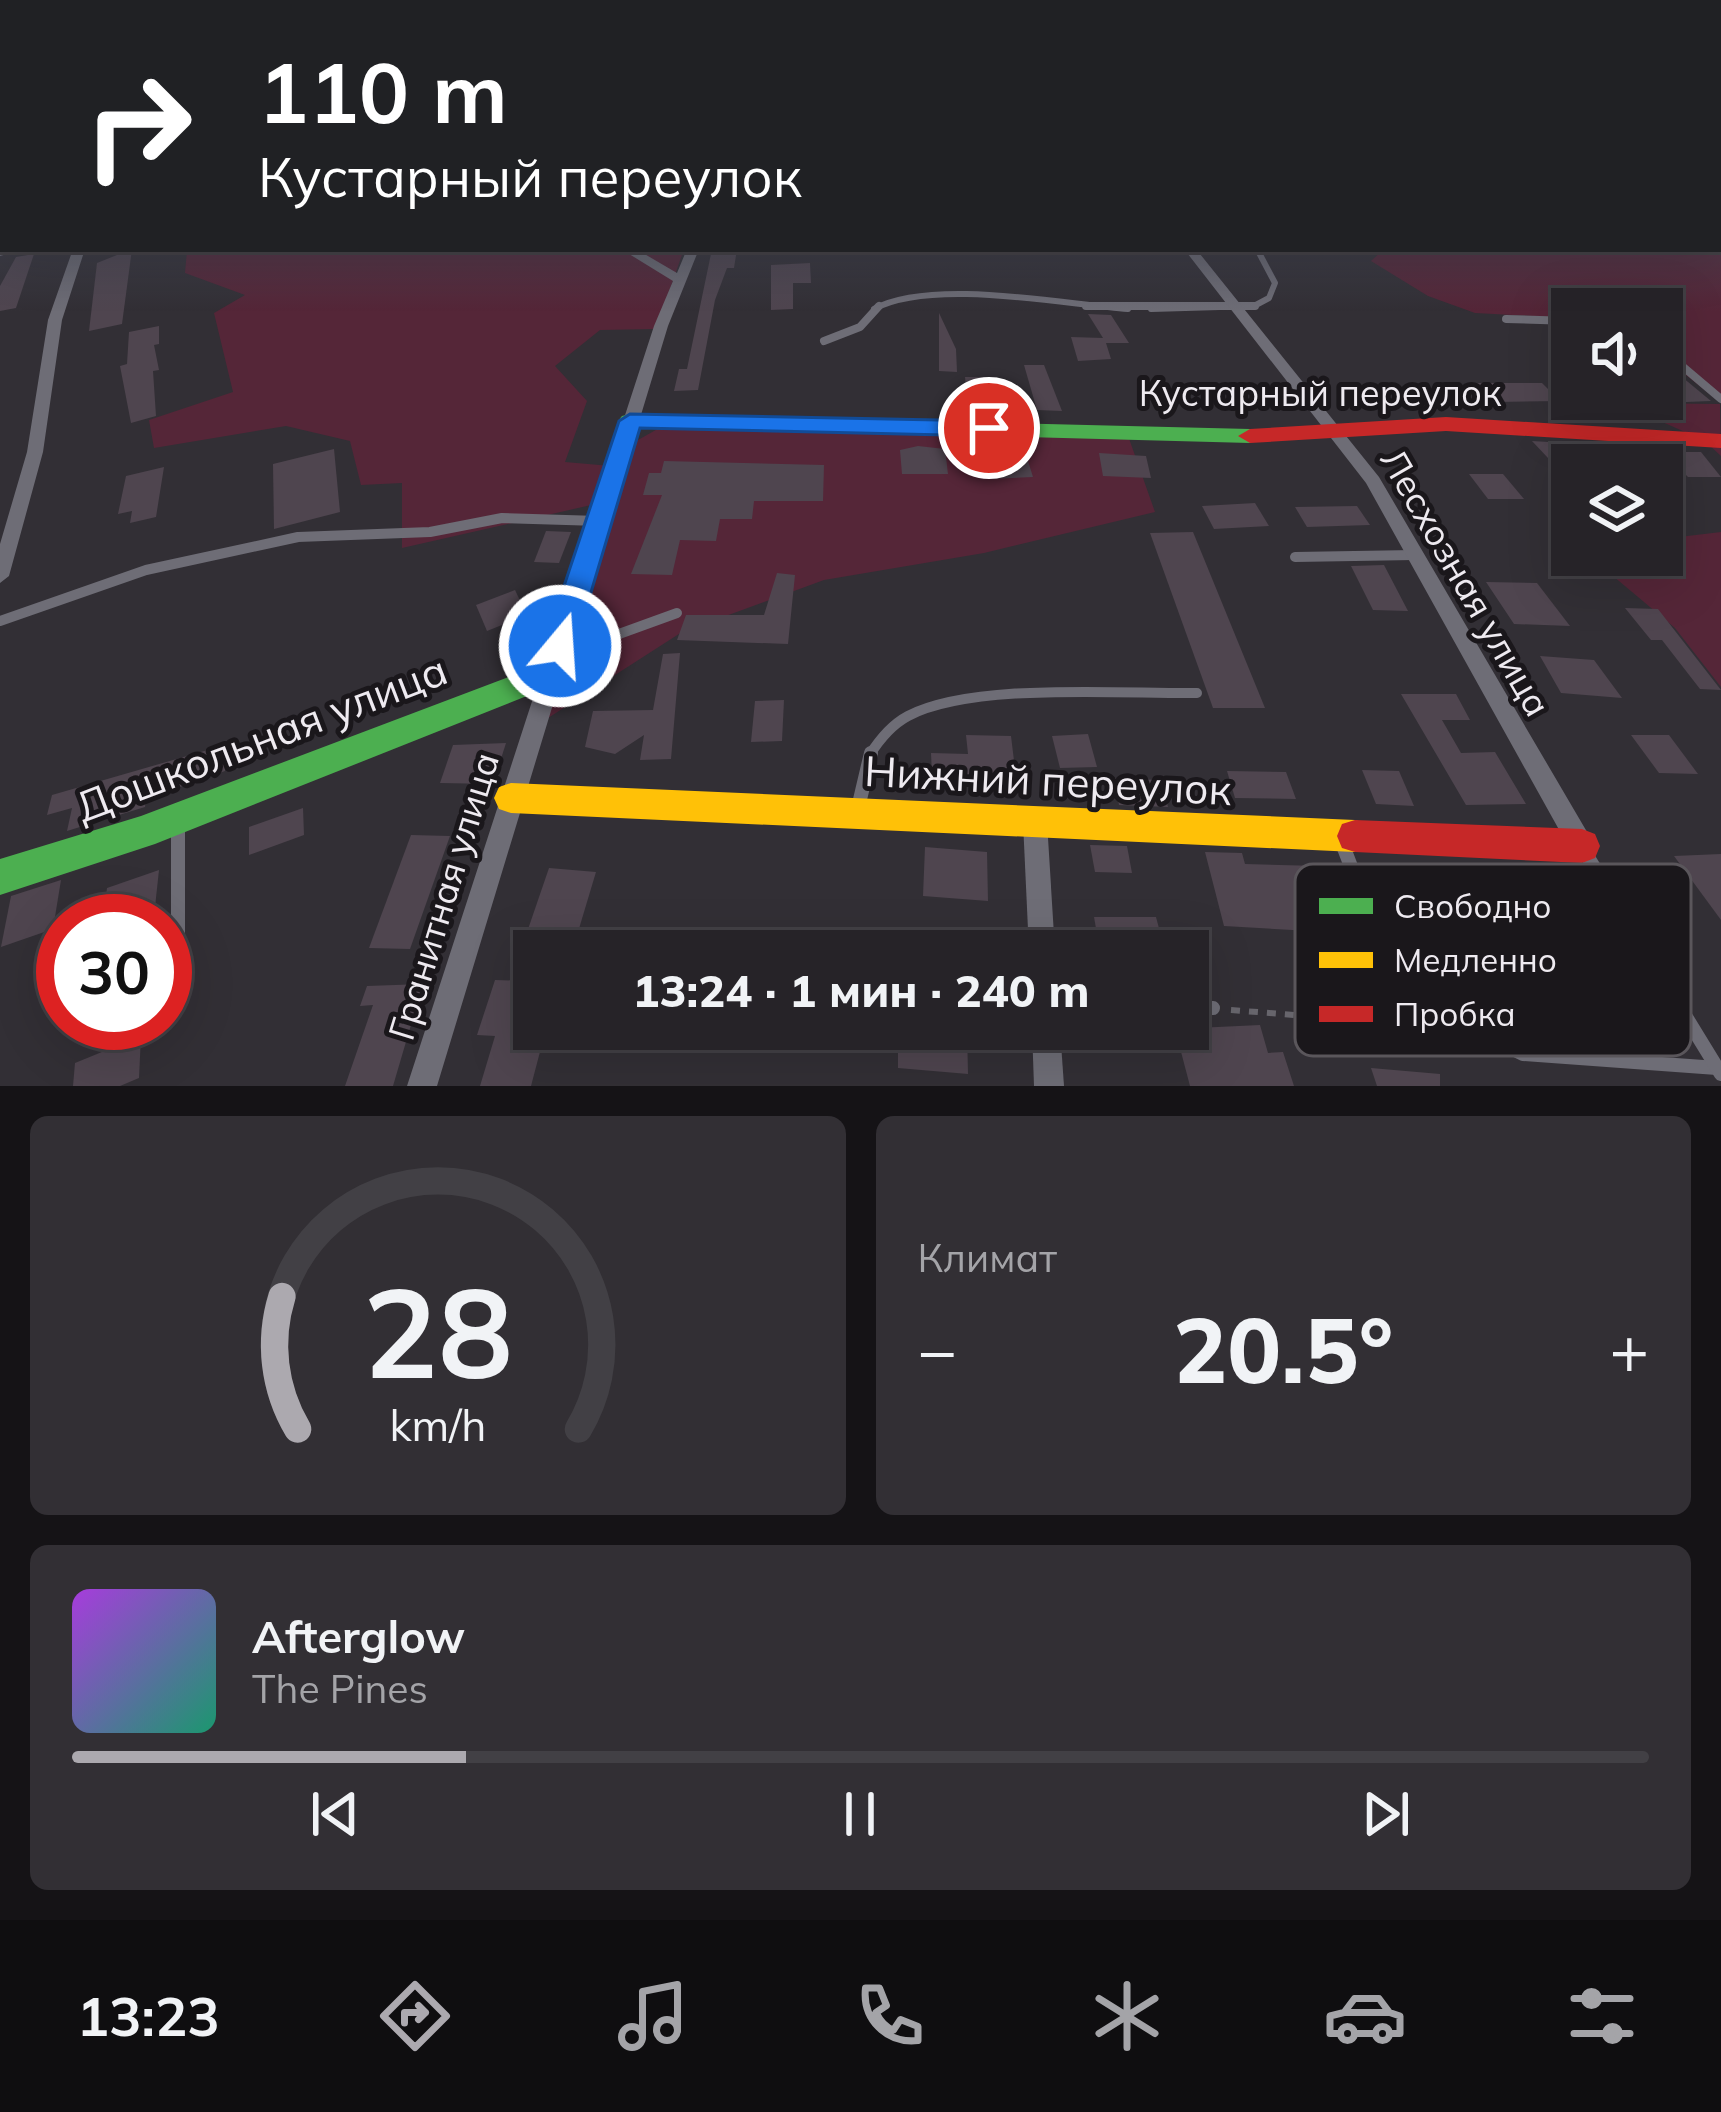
<!DOCTYPE html>
<html lang="ru">
<meta charset="utf-8">
<style>
body{margin:0;font-family:Mulish,sans-serif;background:#322f34;color:#f1f3f6;height:100vh;display:flex;flex-direction:column;font-size:45px;white-space:nowrap}
*{box-sizing:border-box;margin:0}
p{font-size:39px;color:#a4a4a8}
.icon{flex:none;width:66px;height:66px;fill:none;stroke:currentColor;stroke-width:2;stroke-linecap:round;stroke-linejoin:round}
.map{position:relative;height:1086px;overflow:hidden}
.sheet{display:flex;flex-direction:column;gap:30px;padding:30px;background:#151316;flex:1}
.sheet>*{flex:none}
.banner{position:absolute;left:0px;top:0px;width:1722px;height:252px;box-shadow:0 12px 48px #0002,0 0 0 3px #424045;background:#202124;color:#fff;overflow:hidden}
.buttons{position:absolute;left:1551px;top:288px;display:grid;gap:24px}
.buttons a{display:grid;place-items:center;width:132px;height:132px;border-radius:0px;background:#262328;box-shadow:0 12px 48px #0002,0 0 0 3px #424045;font-size:60px}
.speed{position:absolute;left:36px;top:894px;display:flex;gap:24px;font-size:60px;font-weight:700;text-align:center}
.speed>*{display:grid;place-content:center;width:156px;height:156px;border-radius:50%;background:#262328;box-shadow:0 12px 48px #0002,0 0 0 3px #424045;line-height:1}
.speed .limit{border:18px solid #d22;background:#fff;color:#111}
.pin{position:absolute;display:grid;place-items:center;width:102px;height:102px;color:#fff;margin:-51px;border:6px solid #fff;border-radius:50%;box-shadow:0 3px 12px #0007}
.me{position:absolute;width:132px;margin:-66px;rotate:18deg;stroke-linejoin:round;filter:drop-shadow(0 0 9px #0008)}
.turn{display:flex;align-items:center;gap:42px;height:252px;padding:0 60px;font-size:54px}
.turn .icon{width:156px;height:156px;stroke-width:2.5}
.turn b{display:block;font-size:84px;line-height:102px}
.big{font-size:90px;font-weight:800;line-height:1.1}
.sheet .widget{flex:1;display:flex;flex-direction:column;justify-content:center;gap:18px;min-width:0;padding:0 42px;border-radius:18px;background:#322f34}
.sheet .dial{align-items:center;gap:0}
.dial svg{height:312px;overflow:visible;fill:none;stroke:#424045;stroke-width:7;stroke-linecap:round;text-anchor:middle}
.dial text{fill:#f1f3f6;stroke:none}
.song{display:flex;align-items:center;gap:36px}
.cover{width:144px;height:144px;border-radius:18px;background:linear-gradient(135deg,hsl(280 70% 55%),hsl(160 70% 35%))}
.played{height:12px;border-radius:6px;background:linear-gradient(90deg,#aca9af 25%,#424045 25%)}
.keys{display:flex;justify-content:space-around;direction:ltr}
.heat{display:flex;justify-content:space-between;align-items:center;font-size:66px;direction:ltr}
.sheet .tiles{flex:1;display:grid;gap:30px;grid-template-columns:1fr 1fr}
.widget:last-child{grid-column:span 2}
.trip{position:absolute;left:513px;top:930px;width:696px;height:120px;border-radius:0px;background:#262328;box-shadow:0 12px 48px #0002,0 0 0 3px #424045;font-weight:800;line-height:120px;text-align:center}
.tabs{display:flex;height:192px;justify-content:space-around;align-items:center;background:#0f0e10;color:#a4a4a8}
.tabs .icon{width:84px;height:84px}
.tabs .on{color:#aca9af}
.tabs b{font-size:54px;color:#f1f3f6}
.map>svg:first-child{display:block}
.green{fill:#552638}
.building{fill:#4f454f}
.lines{fill:none;stroke-linecap:round;stroke-linejoin:round}
.path{stroke:#67656c;stroke-width:6;stroke-dasharray:9 9;stroke-linecap:butt}
.lane-far3{stroke:#6e6d76;stroke-width:6}
.lane-far2{stroke:#6e6d76;stroke-width:8}
.lane-far1{stroke:#6e6d76;stroke-width:10}
.lane{stroke:#6e6d76;stroke-width:14}
.street{fill:#6e6d76;fill-rule:evenodd}
.fast{fill:#4caf50;fill-rule:evenodd}
.slow{fill:#ffc107;fill-rule:evenodd}
.jam{fill:#c62828;fill-rule:evenodd}
.route{fill:#1a73e8;stroke:#114b97;stroke-width:3}
.labels{text-anchor:middle;dominant-baseline:central;stroke-width:10;stroke-linejoin:round;paint-order:stroke}
.street-label{font-size:36px;fill:#eeeaf0;stroke:#1a171b}
.near-street-label{font-size:42px;fill:#eeeaf0;stroke:#1a171b}
.key{fill:#1a171b;stroke:#5a565b;stroke-width:3}
.key-label{font-size:33px;fill:#eeeaf0}
</style>
<div class="map">
<svg width="1721" height="1086" viewBox="0 0 1721 1086">
<rect width="100%" height="100%" fill="#322f35"/>
<g class="green">
<polygon points="1721,159 1721,403 1662,356 1662,309 1572,309 1572,318 1475,313 1428,296 1371,261 1384,249 1719,249"/>
<polygon points="684,249 656,329 600,330 555,366 587,401 565,462 611,466 600,503 402,548 402,483 361,485 350,441 286,426 154,448 149,420 233,392 214,313 245,295 185,273 187,251"/>
<polygon points="1620,403 1720,404 1721,456 1705,441"/>
<polygon points="670,422 1126,430 1155,512 984,553 824,580 682,632 534,727 622,449"/>
<polygon points="1721,532 1721,687 1675,628 1588,555 1662,555 1662,539"/>
</g>
<g class="building">
<polygon points="132,249 122,324 89,331 97,263"/>
<polygon points="712,249 737,249 734,268 727,268 715,300 698,390 674,391 679,369 687,369"/>
<polygon points="34,254 16,308 0,311 0,286 16,257"/>
<polygon points="810,263 811,283 793,283 793,309 771,310 771,265"/>
<polygon points="939,313 956,349 957,372 939,371"/>
<polygon points="1088,314 1111,315 1129,343 1106,343 1111,359 1078,361 1071,337 1103,338"/>
<polygon points="159,326 159,344 154,345 159,370 153,371 156,416 131,423 120,366 127,364 129,332"/>
<polygon points="1024,365 1044,365 1062,411 1037,410"/>
<polygon points="965,377 997,377 1000,398 967,398"/>
<polygon points="1662,377 1682,377 1711,401 1662,403"/>
<polygon points="1477,383 1542,383 1560,401 1495,402"/>
<polygon points="1532,441 1598,445 1610,456 1548,458"/>
<polygon points="918,446 945,449 948,474 902,474 900,450"/>
<polygon points="1024,448 1033,477 991,479 984,449"/>
<polygon points="334,449 340,512 274,529 273,464"/>
<polygon points="1663,452 1701,452 1721,477 1688,477"/>
<polygon points="1099,453 1146,456 1151,478 1103,476"/>
<polygon points="664,461 824,465 823,501 754,501 752,519 720,519 716,541 680,540 672,575 631,574 662,495 643,495 649,473 661,473"/>
<polygon points="164,467 156,517 130,523 132,511 118,514 126,476"/>
<polygon points="1469,474 1503,474 1524,499 1488,499"/>
<polygon points="1255,503 1269,526 1214,529 1202,506"/>
<polygon points="1357,506 1370,525 1307,527 1295,507"/>
<polygon points="546,531 571,532 559,563 534,562"/>
<polygon points="1193,532 1265,708 1213,708 1150,533"/>
<polygon points="1384,565 1408,611 1373,610 1351,566"/>
<polygon points="777,573 795,575 788,644 677,640 686,615 764,615"/>
<polygon points="1486,582 1537,583 1570,626 1514,624"/>
<polygon points="515,590 527,615 487,631 476,605"/>
<polygon points="1625,608 1658,609 1721,690 1700,689 1662,640 1651,640"/>
<polygon points="680,653 671,759 640,760 644,735 615,754 585,747 593,711 653,710 663,654"/>
<polygon points="1540,656 1594,660 1622,698 1561,693"/>
<polygon points="1401,694 1456,694 1470,720 1442,720 1461,753 1495,752 1526,804 1466,805"/>
<polygon points="784,700 782,741 751,742 755,701"/>
<polygon points="1088,734 1097,767 1060,768 1052,736"/>
<polygon points="966,735 1011,736 1016,777 932,775 931,753 968,754"/>
<polygon points="1631,735 1669,735 1698,774 1659,773"/>
<polygon points="506,743 493,784 440,783 453,745"/>
<polygon points="225,745 225,771 146,799 145,807 67,831 72,808 47,815 52,795"/>
<polygon points="1362,770 1399,771 1414,806 1376,804"/>
<polygon points="1227,771 1286,772 1296,799 1235,798"/>
<polygon points="1114,778 1161,780 1168,807 1119,805"/>
<polygon points="303,808 304,835 249,855 249,827"/>
<polygon points="411,835 450,836 410,949 369,948"/>
<polygon points="1090,845 1127,846 1132,873 1095,872"/>
<polygon points="925,847 987,852 988,901 923,896"/>
<polygon points="1205,852 1242,853 1245,864 1319,866 1346,933 1224,926"/>
<polygon points="1721,854 1721,920 1674,856"/>
<polygon points="549,868 596,872 575,942 525,938"/>
<polygon points="159,870 155,907 103,921 107,888"/>
<polygon points="61,880 53,929 1,947 11,896"/>
<polygon points="1094,917 1156,917 1165,951 1100,951"/>
<polygon points="495,980 534,981 534,1029 546,1029 531,1086 480,1086 495,1036 477,1035"/>
<polygon points="423,984 393,1086 345,1086 373,1005 360,1006 367,986"/>
<polygon points="1260,1025 1268,1053 1283,1052 1294,1086 1190,1086 1175,1029"/>
<polygon points="873,1029 967,1029 968,1074 898,1068 898,1053 872,1051"/>
<polygon points="141,1036 139,1078 120,1086 73,1086 75,1063"/>
<polygon points="1371,1068 1440,1074 1440,1086 1377,1086"/>
</g>
<g class="lines">
<polyline class="path" points="1231,1010 1422,1025"/>
<g class="lane-far3">
<path d="M874 309C932 278 1061 304 1128 309"/>
<polyline points="1151,309 1254,306 1269,298 1275,283 1257,249"/>
</g>
<g class="lane-far2">
<polyline points="1086,306 1255,306"/>
<polyline points="1506,319 1572,321"/>
<polyline points="824,341 860,327 879,306"/>
<polyline points="1662,349 1721,399"/>
</g>
<g class="lane-far1">
<polyline points="1295,557 1414,555"/>
<polyline points="0,621 146,570 298,537 430,532 502,518 599,521"/>
<polyline points="565,645 608,638 677,613"/>
<path d="M869 756C879 740 891 725 908 716 973 682 1122 694 1197 693"/>
</g>
<g class="lane">
<polyline points="858,808 871,753"/>
<polyline points="178,823 178,983"/>
<polyline points="1342,843 1399,992 1523,1054 1717,1068"/>
<polyline points="1584,851 1721,1074"/>
<polyline points="1188,1007 1213,1008"/>
</g>
<g class="street">
<rect x="1719" y="198" width="2" height="7"/>
<polygon points="0,248 3,248 24,249 0,256"/>
<polygon points="73,249 85,249 62,320 43,452 9,576 0,583 0,544 27,452 48,320"/>
<polygon points="621,249 636,249 677,273 687,249 699,249 668,326 437,1086 407,1086 654,326 673,281"/>
<polygon points="1184,249 1196,249 1379,477 1590,837 1593,845 1590,853 1581,856 1572,853 1366,483"/>
<polygon points="1035,811 1043,814 1047,822 1055,951 1029,951 1023,822 1027,814"/>
<polygon points="1032,1029 1060,1029 1064,1086 1034,1086"/>
</g>
<g class="fast">
<polygon points="630,414 1250,429 1262,436 1250,443 622,426 618,421 622,416"/>
<polygon points="551,661 562,664 567,673 562,682 155,844 0,895 0,859 141,816"/>
</g>
<polygon class="slow" points="511,783 1355,820 1368,824 1373,836 1368,848 1355,852 511,813 499,809 494,798 499,787"/>
<g class="jam">
<polygon points="1446,417 1721,434 1721,448 1446,431 1250,443 1238,436 1250,429"/>
<polygon points="1355,820 1582,829 1595,834 1600,846 1595,858 1582,863 1355,852 1342,848 1337,836 1342,824"/>
</g>
</g>
<linearGradient id="sky" x2="0" y2="1"><stop stop-color="#1c1a1d"/><stop offset="0.51" stop-color="#494d5c"/><stop offset="1" stop-color="#494d5c" stop-opacity="0"/></linearGradient>
<rect width="1721" height="311" fill="url(#sky)"/>
<polygon class="route" points="630,414 989,421 1001,428 989,436 640,428 575,646 560,658 544,646 619,421"/>
<g class="labels">
<g class="street-label">
<text x="1320" y="392">Кустарный переулок</text>
<text transform="translate(1466 582) rotate(60)">Лесхозная улица</text>
<text transform="translate(443 896) rotate(-73)">Гранитная улица</text>
</g>
<g class="near-street-label">
<text transform="translate(261 738) rotate(-21)">Дошкольная улица</text>
<text transform="translate(1048 780) rotate(3)">Нижний переулок</text>
</g>
</g>
<rect x="1295" y="864" width="396" height="192" rx="18" class="key"/>
<rect x="1319" y="898" width="54" height="16" fill="#4caf50"/>
<rect x="1319" y="952" width="54" height="16" fill="#ffc107"/>
<rect x="1319" y="1006" width="54" height="16" fill="#c62828"/>
<g class="key-label">
<text x="1394" y="918">Свободно</text>
<text x="1394" y="972">Медленно</text>
<text x="1394" y="1026">Пробка</text>
</g>
</svg>
<div class="buttons">
<a><svg class="icon" aria-label="sound" viewBox="0 0 24 24"><path d="M4 9h4l5-4v14l-5-4H4zM17 9q2 3 0 6"/></svg></a>
<a><svg class="icon" aria-label="layers" viewBox="0 0 24 24"><path d="M12 4l9 5-9 5-9-5zM3 14l9 5 9-5"/></svg></a>
</div>
<div class="speed"><div class="limit">30</div></div>
<div class="pin" style="left:989px;top:428px;background:#d93025"><svg class="icon" aria-label="arrive" viewBox="0 0 24 24"><path d="M6 21V4h12l-3 4 3 4H6"/></svg></div>
<svg class="me" style="left:560px;top:646px" viewBox="-20 -20 40 40"><circle r="17" fill="#1a73e8" stroke="#fff" stroke-width="3"/><path d="M0-11L8 9 0 5-8 9z" fill="#fff"/></svg>
<div class="trip">13:24 · 1 мин · 240 m</div>
<div class="banner">
<div class="turn"><svg class="icon" aria-label="right" viewBox="0 0 24 24"><path d="M7 20v-9h11M14 6l5 5-5 5"/></svg><div><b>110 m</b>Кустарный переулок</div></div>
</div>
</div>
<section class="sheet">
<div class="tiles">
<div class="widget dial"><svg viewBox="0 0 100 80">
<path d="M14 69A42 42 0 1 1 86 69"/>
<path d="M14 69A42 42 0 0 1 10 35" stroke="#aca9af"/>
<text x="50" y="56" font-size="32" font-weight="700">28</text>
<text x="50" y="72" font-size="11">km/h</text>
</svg></div>
<div class="widget"><p>Климат</p>
<div class="heat"><a>−</a><b class="big">20.5°</b><a>+</a></div>
</div>
<div class="widget">
<div class="song"><i class="cover"></i><div><b>Afterglow</b><p>The Pines</p></div></div>
<div class="played"></div>
<div class="keys"><svg class="icon" aria-label="previous" viewBox="0 0 24 24"><path d="M18 5L8 12l10 7zM5 5v14"/></svg><svg class="icon" aria-label="pause" viewBox="0 0 24 24"><path d="M8 5v14M16 5v14"/></svg><svg class="icon" aria-label="next" viewBox="0 0 24 24"><path d="M6 5l10 7-10 7zM19 5v14"/></svg></div>
</div>
</div>
</section>
<nav class="tabs">
<b>13:23</b>
<svg class="icon on" aria-label="directions" viewBox="0 0 24 24"><path d="M12 3l9 9-9 9-9-9zM9 14v-3h6M13 9l2 2-2 2"/></svg>
<svg class="icon" aria-label="music" viewBox="0 0 24 24"><path d="M9 18V5l10-2v13"/><circle cx="6" cy="18" r="3"/><circle cx="16" cy="16" r="3"/></svg>
<svg class="icon" aria-label="phone" viewBox="0 0 24 24"><path d="M5 4h4l2 5-3 2q2 4 5 5l2-3 5 2v4C11 20 4 13 5 4z"/></svg>
<svg class="icon" aria-label="climate" viewBox="0 0 24 24"><path d="M12 3v18M4 7l16 10M4 17L20 7"/></svg>
<svg class="icon" aria-label="car" viewBox="0 0 24 24"><path d="M5 17H2v-5l4-1 3-4h7l3 4 3 1v5h-3M9 17h6M6 11h13"/><circle cx="7" cy="17" r="2"/><circle cx="17" cy="17" r="2"/></svg>
<svg class="icon" aria-label="filters" viewBox="0 0 24 24"><path d="M4 7h16M4 17h16"/><circle cx="9" cy="7" r="2"/><circle cx="15" cy="17" r="2"/></svg>
</nav>
